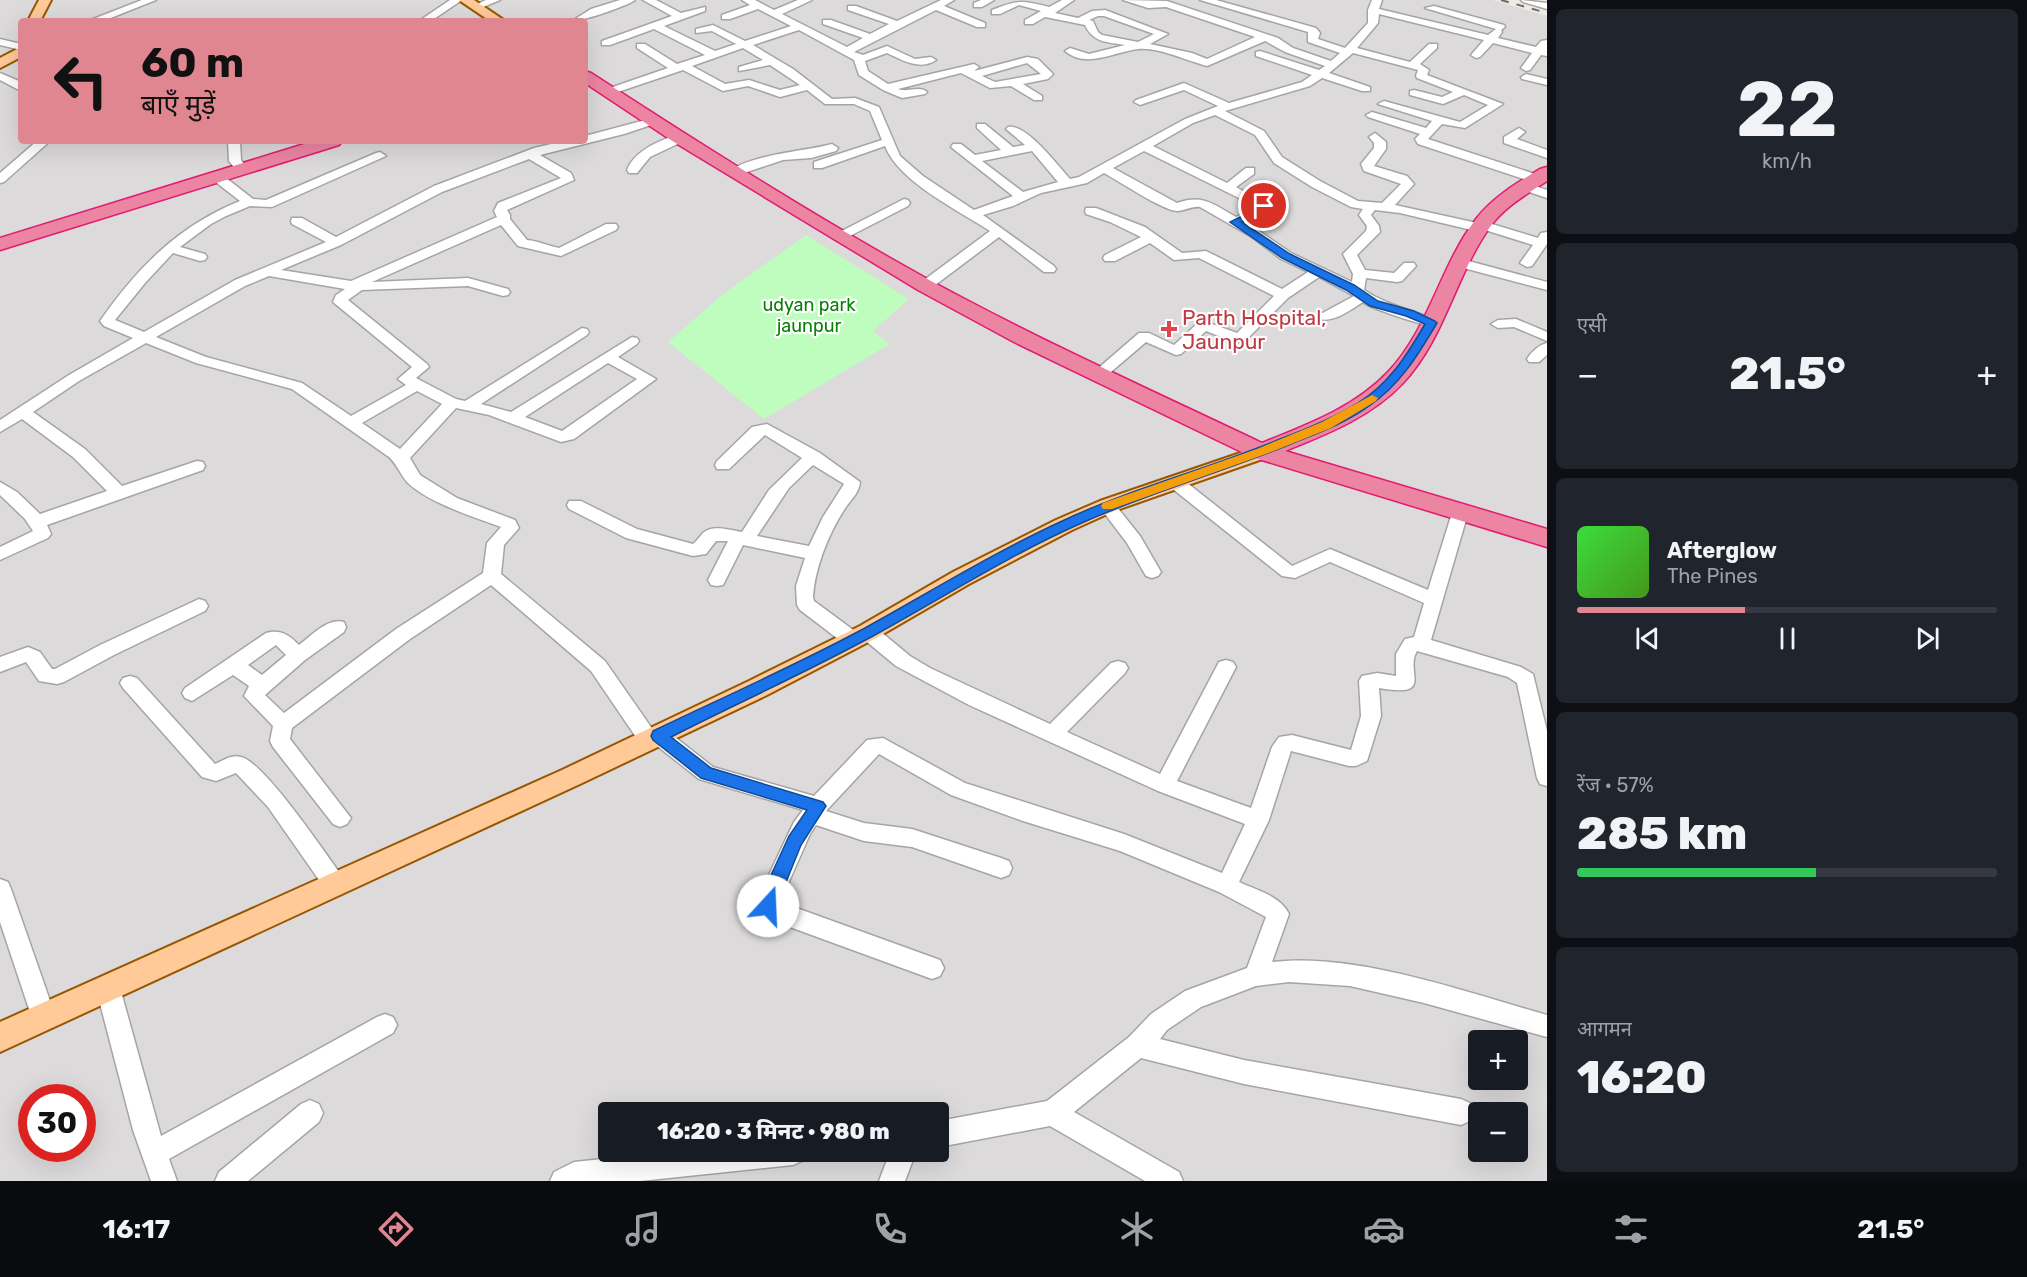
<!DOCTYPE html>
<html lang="hi">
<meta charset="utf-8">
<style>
body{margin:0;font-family:Rubik,"Noto Sans Devanagari",sans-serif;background:#20242c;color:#f1f3f6;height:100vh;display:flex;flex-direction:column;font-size:22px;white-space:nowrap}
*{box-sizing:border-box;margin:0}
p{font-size:20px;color:#9ea1a6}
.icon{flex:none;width:33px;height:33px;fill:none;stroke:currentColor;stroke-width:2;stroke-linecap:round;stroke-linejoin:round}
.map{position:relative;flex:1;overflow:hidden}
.side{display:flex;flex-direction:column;gap:9px;padding:9px;background:#0d0f14;width:480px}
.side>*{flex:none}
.hud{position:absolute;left:18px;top:18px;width:570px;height:126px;border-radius:6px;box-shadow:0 6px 24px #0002;background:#e08690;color:#111;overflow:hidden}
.buttons{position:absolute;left:1468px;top:1030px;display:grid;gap:12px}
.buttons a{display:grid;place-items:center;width:60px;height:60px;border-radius:6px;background:#171b24;box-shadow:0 6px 24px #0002;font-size:30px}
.speed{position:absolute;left:18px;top:1084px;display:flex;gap:12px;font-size:30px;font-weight:700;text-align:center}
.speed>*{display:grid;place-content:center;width:78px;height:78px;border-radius:50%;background:#171b24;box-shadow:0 6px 24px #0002;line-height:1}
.speed .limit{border:9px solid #d22;background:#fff;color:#111}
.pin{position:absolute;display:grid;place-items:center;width:51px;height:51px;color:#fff;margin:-26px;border:3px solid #fff;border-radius:50%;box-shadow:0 2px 6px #0007}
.me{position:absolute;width:66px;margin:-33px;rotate:20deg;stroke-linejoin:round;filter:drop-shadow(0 0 4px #0008)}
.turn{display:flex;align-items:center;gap:21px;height:126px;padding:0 24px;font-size:27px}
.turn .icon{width:78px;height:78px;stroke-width:2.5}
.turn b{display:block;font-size:42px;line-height:51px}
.big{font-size:45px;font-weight:800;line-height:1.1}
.side .tile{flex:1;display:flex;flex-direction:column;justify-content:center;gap:9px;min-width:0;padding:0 21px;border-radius:9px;background:#20242c}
.side .dial{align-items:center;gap:0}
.dial b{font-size:78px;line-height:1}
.song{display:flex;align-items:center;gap:18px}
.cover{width:72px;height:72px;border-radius:9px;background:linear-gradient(135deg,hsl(120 70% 55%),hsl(100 70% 35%))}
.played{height:6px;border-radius:3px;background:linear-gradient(90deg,#e08690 40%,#363941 40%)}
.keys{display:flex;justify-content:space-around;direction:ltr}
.heat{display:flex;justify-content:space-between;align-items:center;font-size:33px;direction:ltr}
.charge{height:9px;border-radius:4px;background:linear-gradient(90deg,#34c759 57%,#363941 0)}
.trip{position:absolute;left:598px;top:1102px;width:351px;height:60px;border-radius:6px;background:#171b24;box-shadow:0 6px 24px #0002;font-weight:800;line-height:60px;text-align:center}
.tab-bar{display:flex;height:96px;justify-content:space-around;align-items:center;background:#090b0e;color:#9ea1a6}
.tab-bar .icon{width:42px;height:42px}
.tab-bar .selected{color:#e08690}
.tab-bar b{font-size:27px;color:#f1f3f6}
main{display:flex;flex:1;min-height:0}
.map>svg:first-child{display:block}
.residential{fill:#dcdadb;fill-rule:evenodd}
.park{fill:#befdbd}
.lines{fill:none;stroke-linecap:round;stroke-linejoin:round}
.minor-casing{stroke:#a5a5a5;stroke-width:3}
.major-casing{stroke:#975700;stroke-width:4}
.highway-casing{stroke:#e41972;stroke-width:3}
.minor{fill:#fff;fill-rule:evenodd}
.major{fill:#ffc998;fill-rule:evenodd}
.highway{fill:#ec85a2;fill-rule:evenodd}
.rail{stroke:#6c6c6c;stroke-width:2;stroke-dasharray:8 8;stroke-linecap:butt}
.route{fill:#1a73e8;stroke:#114b97;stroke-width:1.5}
.slow{fill:#f59e0b}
.health-dot{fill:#e0444e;stroke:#fff;stroke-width:2}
.labels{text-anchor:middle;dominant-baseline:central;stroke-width:4.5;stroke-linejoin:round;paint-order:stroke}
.far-park-label{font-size:18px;fill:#068205;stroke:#fff}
.health-label{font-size:21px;fill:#be3a42;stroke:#fff;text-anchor:start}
</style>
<main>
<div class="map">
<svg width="1547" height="1181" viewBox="0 0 1547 1181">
<rect width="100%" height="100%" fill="#efeae3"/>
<path class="residential" d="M0 0H1493L1547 16V1181H0ZM21 21H585V141H21ZM1479 1041H1518V1080H1479ZM32 1098H82V1149H32ZM609 1113H939V1152H609ZM1479 1113H1518V1152H1479Z"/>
<polygon class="park" points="806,235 909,299 873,331 890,344 764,419 668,342 723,294"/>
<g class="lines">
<g class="minor-casing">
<g id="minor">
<polygon points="142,0 156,0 103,21 88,21"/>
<polygon points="450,0 462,0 431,21 419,21"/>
<polygon points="486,0 500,0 476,10 471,7"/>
<path d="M620 0H635C627 6 583 21 572 21L591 9Z"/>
<path d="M643 0H656L681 13 705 7V11L664 26 715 51 736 44 712 31 696 33V29L713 25 745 41 791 26 758 9 730 19H722V15L750 5 742 0H755L774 10 798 0H812L782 14 847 47 863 38 823 24V20H831L870 34 889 24 848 10V6H856L897 21 941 0H954L944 6 985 23V27H977L936 10 854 52 863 55 887 46 915 59 931 57 936 60C920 71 902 60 887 53L865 61 868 71 888 84 974 64 979 67 974 71 1027 57 1038 59 1053 74 1048 79 1023 84 1042 96V100H1034L1011 86 990 88 961 73 898 89C907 93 919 85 927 92L925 94 902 98 883 90 859 75 854 60 799 30 753 45 793 69 832 99 855 98 879 107 900 156 923 176 974 210 1013 196 951 147 953 144H961L975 155 1001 150 977 128V124H985L1013 147 1025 145 1006 129 1008 127C1026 123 1058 166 1070 179L1079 177 1185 119 1218 106 1184 90 1140 105 1134 102 1136 100 1184 83 1229 103 1302 82 1312 75 1256 56V52L1260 51 1319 70 1325 66 1285 52 1265 41 1207 66C1187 61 1159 47 1138 49 1114 52 1086 69 1065 51L1070 48 1089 54 1125 45C1108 42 1093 43 1085 25L1045 17 1033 24H1025V20L1041 11 1019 5 1000 14H992V10C1017 0 1021 0 1049 7L1062 0H1074L1055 13 1078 18 1092 11 1105 10 1168 34 1150 44 1192 53 1207 59 1255 37 1166 7 1148 8 1123 0 1167 1 1278 38 1293 48 1331 61 1340 53 1308 42V32L1200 0H1216L1316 28 1320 33 1318 39 1345 48 1368 23V10L1372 0H1382L1379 9 1488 35 1496 29 1425 8 1434 6 1504 25 1505 27 1501 30 1502 32 1498 38 1536 47 1541 41 1547 40V56L1541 55 1530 70 1526 71 1521 68 1532 53 1493 43 1480 57 1476 58 1471 55 1484 40 1379 14 1378 23 1357 48 1410 62 1429 44H1437V48L1420 64 1429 70 1427 75 1503 104 1465 128 1442 124 1428 139 1541 176 1543 179 1541 182H1533L1418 144 1415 139 1420 134 1368 117 1366 115 1372 112 1426 128 1432 121 1378 104 1384 101 1460 122 1488 105 1464 95 1443 104 1410 95V91L1414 90 1442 97 1453 92 1417 78 1416 76 1418 70 1353 53 1329 73 1370 87V91H1362L1322 78 1310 86 1225 111 1264 131 1282 157 1320 181 1358 201 1382 203 1401 184 1364 171 1361 164 1374 148V143L1369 137 1375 133 1386 142V149L1374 166 1407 176 1414 184 1395 205 1477 223 1482 221 1538 238 1541 233 1547 232V244L1532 266 1527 267 1520 263 1533 245 1485 230 1480 232 1400 213 1375 210 1371 215 1379 226 1380 232 1357 255 1365 270 1394 273 1404 263H1414L1416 266 1402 281 1397 282 1366 278 1364 290C1386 305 1412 310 1436 320L1438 323 1436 326C1429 328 1370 308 1363 302 1350 310 1334 323 1319 319L1317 316 1354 296 1319 277 1288 298 1244 342H1234L1206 331 1181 354 1176 355 1146 342 1105 377H1095L1092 374 1095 371 1139 333H1149L1174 345 1199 322 1204 321 1237 333 1274 296 1199 258 1174 260 1150 243 1115 261H1105L1103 258 1105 255 1141 237 1110 222 1086 214 1085 211 1086 208H1096L1145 227 1182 253 1206 251 1282 289 1308 272 1281 259 1252 237 1200 207C1191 206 1185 211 1177 211 1162 210 1119 181 1104 173L1087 183 1041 193 1013 206 983 215 1054 266 1056 269 1054 272H1044L999 237 930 289H920L918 286 920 283 990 231C958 210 899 182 885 146L822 168H814V162L882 140 870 111 854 104H825L807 90 780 97 748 86 723 91 683 70 612 94H604V90L668 68 637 48V44H645L677 64 705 55 654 29 610 45H602V41L672 16ZM1098 16H1104L1154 34 1138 42 1102 35 1098 32 1093 21 1089 20ZM743 48 763 60 739 67V71L770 65 800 85 780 90 749 80 725 84 692 66ZM1027 63 1041 74 995 82 982 76ZM1215 115 1255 135 1274 163 1312 187 1351 207 1363 209 1359 215 1367 226 1366 231 1343 254 1353 274 1352 282 1291 253 1246 222 1267 213 1270 206 1236 187 1254 174V168H1246L1227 183 1153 146 1193 123ZM1032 151 1058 182 1023 192 982 161ZM1144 151 1257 207 1236 217C1213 204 1203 194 1177 203L1113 168Z"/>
<polygon points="981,0 994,0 982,7 974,7 974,3"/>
<polygon points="1521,0 1547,3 1547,9 1523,2"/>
<polygon points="0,39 21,44 21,50 0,45"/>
<polygon points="0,73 21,82 21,91 0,80"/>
<polygon points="1526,74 1547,79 1547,85 1522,79 1521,77"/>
<path d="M653 118 659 121 657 123 624 134 540 155 571 173 574 180 507 210 510 215V219L527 240C539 241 548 246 559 248L606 224H616L618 227 616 230 561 256 518 246 501 225 372 282 468 278 508 289 510 292 508 295 503 296 468 286 362 290 348 300 427 364 429 367 416 378 456 399 465 401 582 328 587 329 589 332 587 335 481 404 511 412 632 337 637 338 639 341 637 344 618 357 656 379 574 439 561 442 489 415 456 408 410 458 420 475 457 498 515 520 519 528 504 545 501 574 605 661 653 730 659 728 666 730 713 767 814 796 867 740 883 738 965 783 1124 834 1222 873 1245 824 1158 791 969 705 896 666 861 637 859 632 861 627 868 625 875 627 910 656 930 668 1050 724 1111 663 1118 661 1125 663 1128 668 1125 673 1067 732 1160 774 1219 662 1226 660 1233 662 1236 667 1177 781 1251 808 1272 747 1279 737 1292 735 1351 750 1361 716 1359 681 1362 676 1377 673 1396 676V654L1405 639 1414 637 1424 603 1330 562 1295 578 1282 576 1169 486 1167 482 1169 478H1181L1292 566 1330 549 1428 590 1452 513 1454 509H1466L1468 513 1431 640 1521 667 1533 674 1547 731V786L1540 784 1537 778 1517 683 1508 677 1417 651C1404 672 1436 698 1379 688L1381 716 1367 761 1356 766H1349L1291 751 1269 820 1239 882C1256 890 1281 896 1289 914L1272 962C1355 952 1466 992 1547 1015V1037L1424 1003 1350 986 1289 982 1256 986 1201 1007 1167 1030 1160 1039 1244 1060 1461 1099 1470 1103 1474 1112 1470 1121 1461 1125 1244 1084 1141 1058 1074 1112 1179 1172 1183 1181H1145L1050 1126 939 1147V1121L1047 1101 1129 1037 1151 1014 1185 991 1247 968 1266 917 1219 892 1120 851 1023 821 951 795 879 754 826 811 864 823 912 829 1001 858 1009 861 1012 868 1009 875 1001 878 912 847 864 841 816 825 810 834 780 902 940 960 944 968 940 976 932 979 768 919C760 913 756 909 758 898L794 822 803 810 699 779 656 745 649 748 642 746 591 671 491 585 410 639 292 728 290 739 351 818 347 824 340 827 333 824 273 747 270 741 273 726 244 696 249 686 233 675 192 701 185 698 182 693 185 688 266 633C281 629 289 635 299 645 311 636 328 617 344 622L346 627 344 632 305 660 265 695 284 713 396 629 483 573 487 543 501 527C474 517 429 503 408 483 401 476 397 464 389 457L292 389 196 363 146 343 79 381 33 412 85 449 122 486 197 461 203 462 205 466 203 470 47 525 51 534 48 538 0 560V547L33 531 25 519 0 495V482L17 492 40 514 107 491 73 457 22 419 0 432V420L69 375 133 338 104 326 100 321C138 267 178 226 240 201L213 180 211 177 213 174H221L253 199 266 200 376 153 380 152 386 156 272 207 250 206 226 216 211 224 180 247 205 254 207 257 205 260 200 261 173 253 145 283 115 320 144 332 235 280 326 242 292 224 291 221 292 218H302L336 237 434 186 534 148 564 141H585V136ZM529 159 561 178 498 203 494 211 497 217 351 281 281 270 341 245 442 192ZM269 276 345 289 336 295 333 302 412 367 398 379 406 385 351 416 302 383 206 357 156 337 245 286ZM608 363 637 379 562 431 525 417ZM417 391 442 404 400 449 362 423ZM276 645 286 655 262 675 248 665Z"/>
<polygon points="1519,128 1525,132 1517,139 1547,150 1547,158 1504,143 1504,137"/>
<path d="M680 134 686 138 684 141 650 157 637 173H629L627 170C635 150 660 140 680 134Z"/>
<polygon points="37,141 50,141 4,182 0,183 0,173"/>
<polygon points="228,141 240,141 241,160 248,169 246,172 238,172 229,161"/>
<path d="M832 144 838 148 836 151 811 158 783 160 735 176 729 172C747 155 807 151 832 144Z"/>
<polygon points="1524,182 1547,190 1547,198 1520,189 1518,186"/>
<polygon points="904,199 908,200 910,203 908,206 844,239 834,239 832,236"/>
<polygon points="1461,259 1547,282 1547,290 1456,266 1454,263 1456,260"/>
<polygon points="1516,319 1547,332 1547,341 1514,327 1498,328 1491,324 1498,320"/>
<path d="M1547 343V355L1539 362H1529L1527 359C1531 352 1539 345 1547 343Z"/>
<path d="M767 424 820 453 860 482C859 494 850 500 844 510 828 535 815 568 813 597L814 601 860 635 862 640 860 645 853 647 846 645 800 610 797 605 796 586 805 558 743 545 723 585 717 586 711 585 708 580 728 541H716L706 554 693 556 626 538 569 509 567 505 569 501H581L637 529 693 544C697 541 699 537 703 533 713 524 730 530 742 532L769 490 802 458 765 435 729 469H717L715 465 717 461 752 427ZM813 465 844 484 823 517 809 546 757 536 789 488Z"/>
<polygon points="1107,500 1113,502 1140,536 1161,572 1158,576 1152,578 1146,576 1127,543 1099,506 1101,502"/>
<polygon points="199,599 205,601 208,606 205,611 114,655 64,682 57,684 39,681 26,662 0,672 0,657 28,647 40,652 52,669 55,669 100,645"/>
<path d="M130 676 137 678 215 764C224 760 232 754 241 757 264 762 325 853 342 876L345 883 342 890 334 893 326 890 268 807 236 773 216 781 202 777 123 688 120 683 123 678Z"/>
<polygon points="0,879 8,882 11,889 56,1018 52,1026 44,1029 36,1026 32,1018 0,922"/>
<polygon points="108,977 116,980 120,988 161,1136 377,1017 385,1014 393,1017 397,1025 393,1033 169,1159 177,1181 151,1181 133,1130 96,988 100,980"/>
<polygon points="310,1100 319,1104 323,1113 319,1122 248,1181 215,1181 219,1172 301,1104"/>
<polygon points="670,1152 806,1152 802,1161 793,1165 640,1181 550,1181 554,1172 574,1162"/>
<polygon points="890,1152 916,1152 905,1181 879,1181"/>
</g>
</g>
<g class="major-casing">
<g id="major">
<polygon points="39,0 51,0 40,21 28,21"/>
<polygon points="459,0 474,0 505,21 490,21"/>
<polygon points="21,47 21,57 0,68 0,58"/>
<polygon points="1261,446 1268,447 1271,452 1268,457 1114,511 1072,530 969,584 876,638 767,695 580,784 0,1052 0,1022 562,770 749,681 860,626 953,572 1056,520 1100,501"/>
</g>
</g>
<g class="highway-casing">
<g id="highway">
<path d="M585 71 591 73C702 145 815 217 931 281 1039 340 1151 390 1262 443 1306 425 1354 408 1388 372 1429 329 1440 266 1476 219 1493 197 1517 183 1540 169L1547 167V181C1527 194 1504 207 1490 227 1455 276 1445 338 1403 383 1371 417 1327 434 1285 451L1547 529V547L1252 457 1014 342 918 290 674 142 585 83Z"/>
<polygon points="314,141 342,141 339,145 0,250 0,238"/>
</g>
</g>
<use href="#minor" class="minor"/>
<use href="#major" class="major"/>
<use href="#highway" class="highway"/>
<polyline class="rail" points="1501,0 1547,13"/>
</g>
<path class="route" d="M1260 204 1269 206 1266 212 1242 222 1290 254 1354 285 1378 301 1414 311 1435 321 1437 323C1418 355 1400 385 1369 406 1346 423 1318 433 1291 444 1223 472 1152 492 1084 522 1011 554 944 597 873 636 807 672 738 703 671 737L711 768 823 802 826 806 801 845 774 912 768 914 762 912 759 906 761 897 789 836 807 810 701 778 653 740 651 736 653 731C724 697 796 665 865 628 930 592 993 553 1060 522 1131 488 1208 469 1280 439 1307 429 1334 418 1358 403 1389 384 1407 355 1425 324L1406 316 1370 306 1346 290 1282 258 1230 222 1258 208Z"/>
<polygon class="slow" points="1372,395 1378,398 1376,401 1331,428 1266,454 1112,509 1103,509 1101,506 1103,503 1257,449 1322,422"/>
<path class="health-dot" d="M1166 320h6v6h6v6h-6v6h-6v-6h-6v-6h6z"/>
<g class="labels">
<g class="far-park-label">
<text x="809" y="305">udyan park<tspan x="809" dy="21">jaunpur</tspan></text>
</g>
<g class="health-label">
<text x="1182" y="317">Parth Hospital,<tspan x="1182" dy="24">Jaunpur</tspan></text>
</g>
</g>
</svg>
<div class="buttons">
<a>+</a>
<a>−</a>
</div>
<div class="speed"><div class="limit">30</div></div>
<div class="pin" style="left:1264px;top:206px;background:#d93025"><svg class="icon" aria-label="arrive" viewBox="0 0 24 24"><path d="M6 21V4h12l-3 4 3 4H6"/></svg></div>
<svg class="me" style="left:768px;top:906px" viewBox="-20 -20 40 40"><circle r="19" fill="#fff"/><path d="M0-13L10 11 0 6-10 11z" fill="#1a73e8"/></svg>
<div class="trip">16:20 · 3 मिनट · 980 m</div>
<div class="hud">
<div class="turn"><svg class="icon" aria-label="left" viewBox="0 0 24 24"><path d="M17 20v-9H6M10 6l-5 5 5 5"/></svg><div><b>60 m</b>बाएँ मुड़ें</div></div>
</div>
</div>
<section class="side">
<div class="tile dial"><b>22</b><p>km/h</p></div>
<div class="tile"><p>एसी</p>
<div class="heat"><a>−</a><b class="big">21.5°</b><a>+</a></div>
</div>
<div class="tile">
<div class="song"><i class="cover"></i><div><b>Afterglow</b><p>The Pines</p></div></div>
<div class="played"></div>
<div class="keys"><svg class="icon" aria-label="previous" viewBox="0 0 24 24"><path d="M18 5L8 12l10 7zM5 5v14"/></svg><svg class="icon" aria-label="pause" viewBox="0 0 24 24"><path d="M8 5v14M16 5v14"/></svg><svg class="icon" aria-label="next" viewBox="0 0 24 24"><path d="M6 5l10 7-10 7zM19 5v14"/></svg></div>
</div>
<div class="tile"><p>रेंज · 57%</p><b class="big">285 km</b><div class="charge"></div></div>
<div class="tile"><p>आगमन</p><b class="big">16:20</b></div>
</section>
</main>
<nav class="tab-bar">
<b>16:17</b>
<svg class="icon selected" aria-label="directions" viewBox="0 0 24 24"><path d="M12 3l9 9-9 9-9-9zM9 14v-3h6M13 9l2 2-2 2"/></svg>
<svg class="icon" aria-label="music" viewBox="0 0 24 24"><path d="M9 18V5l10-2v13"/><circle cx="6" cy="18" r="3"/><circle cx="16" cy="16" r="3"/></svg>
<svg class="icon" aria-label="phone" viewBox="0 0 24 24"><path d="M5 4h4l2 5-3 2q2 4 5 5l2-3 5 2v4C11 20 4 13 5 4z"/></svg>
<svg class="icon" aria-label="climate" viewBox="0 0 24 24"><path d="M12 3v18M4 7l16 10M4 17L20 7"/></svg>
<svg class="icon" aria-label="car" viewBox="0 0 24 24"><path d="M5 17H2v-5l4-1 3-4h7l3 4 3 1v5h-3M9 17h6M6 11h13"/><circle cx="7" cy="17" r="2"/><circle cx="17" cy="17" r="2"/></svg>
<svg class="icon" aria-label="filters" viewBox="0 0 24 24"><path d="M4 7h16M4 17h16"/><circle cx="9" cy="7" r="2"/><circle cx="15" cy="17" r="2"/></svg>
<b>21.5°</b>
</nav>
